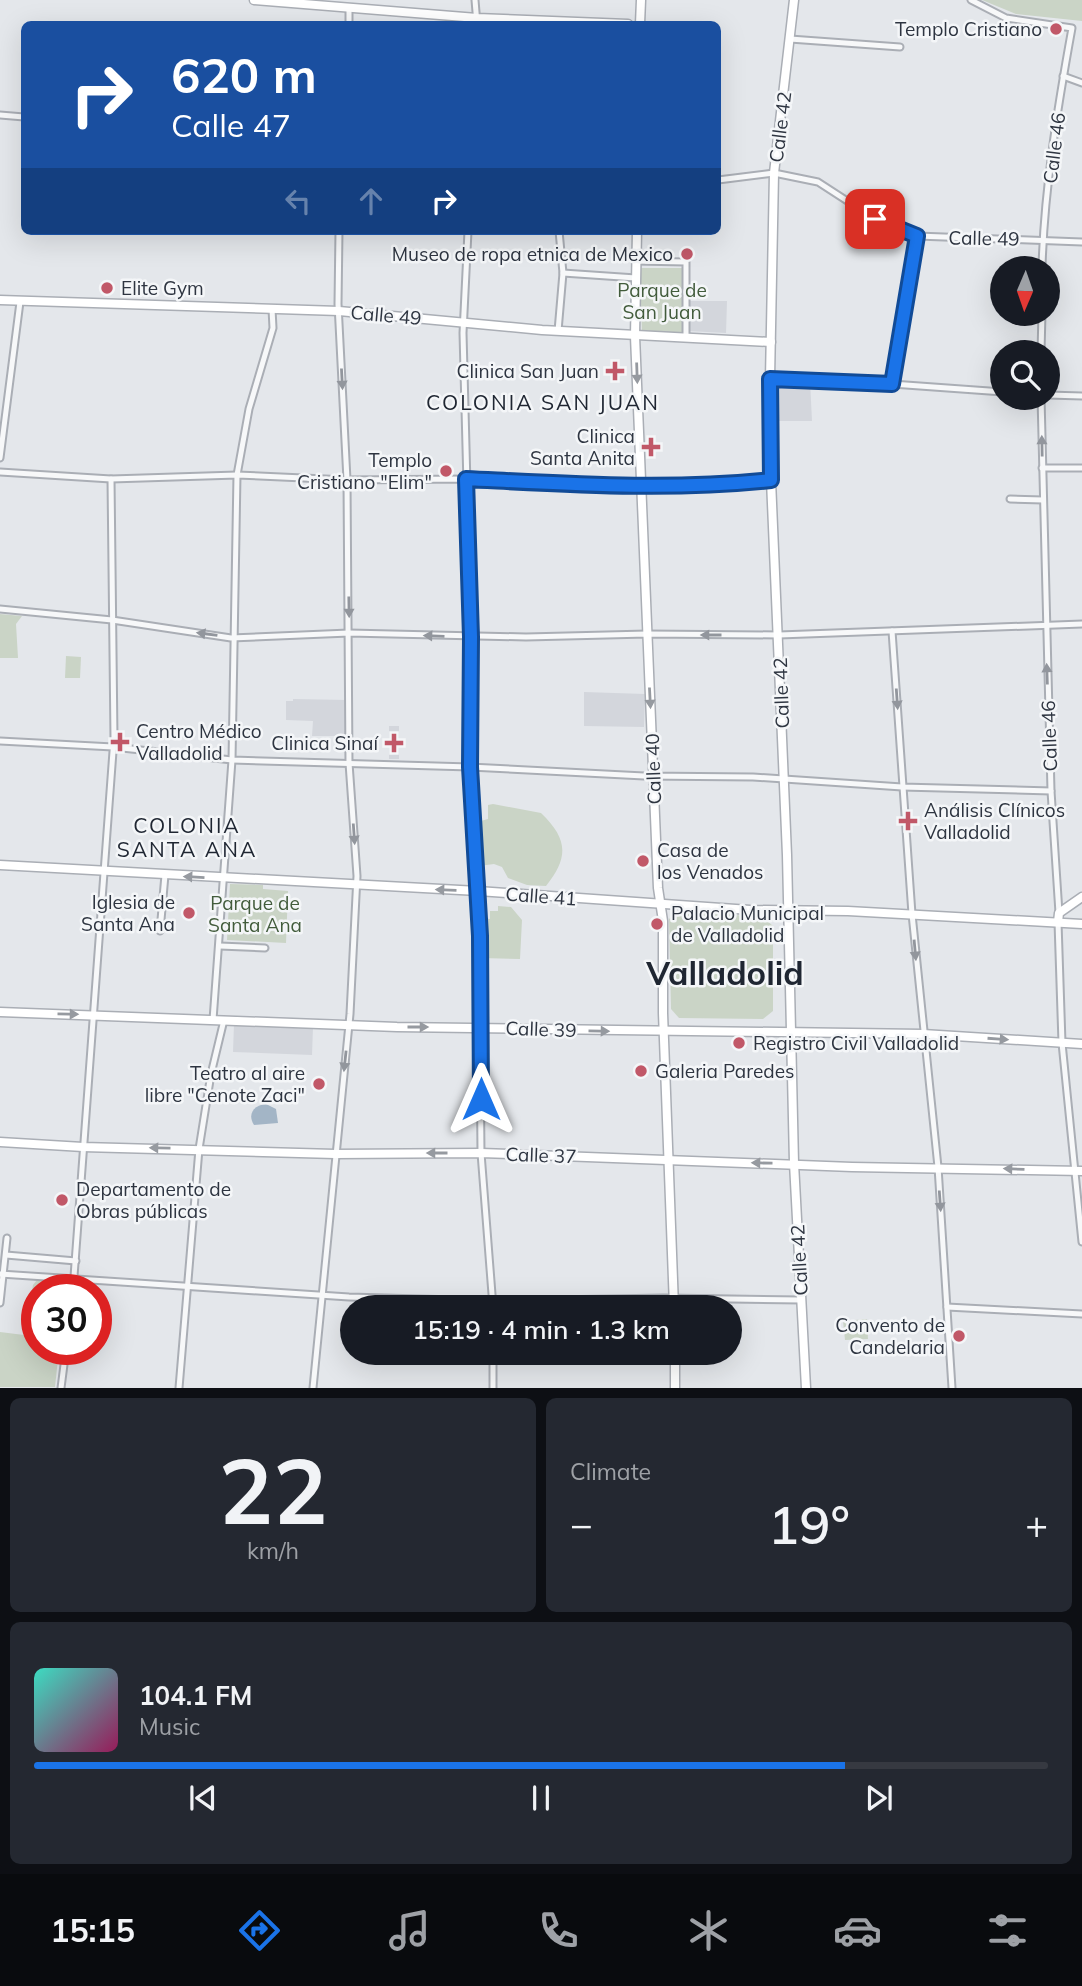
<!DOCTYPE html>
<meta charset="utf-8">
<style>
body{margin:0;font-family:Mulish,sans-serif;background:#242831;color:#f1f3f6;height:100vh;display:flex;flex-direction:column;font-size:26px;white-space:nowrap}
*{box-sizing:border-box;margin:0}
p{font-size:23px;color:#9ea1a6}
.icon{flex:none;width:38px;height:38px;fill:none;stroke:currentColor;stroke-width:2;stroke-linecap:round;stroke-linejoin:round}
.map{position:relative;height:1388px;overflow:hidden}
.panel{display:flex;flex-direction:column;gap:10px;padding:10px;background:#0d0f14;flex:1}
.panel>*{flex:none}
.top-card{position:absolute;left:21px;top:21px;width:700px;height:214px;border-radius:10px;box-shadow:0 7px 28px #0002;background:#1a4fa0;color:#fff;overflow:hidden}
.needle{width:46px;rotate:182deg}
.controls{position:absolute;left:990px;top:256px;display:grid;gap:14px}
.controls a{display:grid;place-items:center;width:70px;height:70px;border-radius:50%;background:#171b24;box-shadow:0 7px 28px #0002;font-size:35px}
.speed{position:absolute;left:21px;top:1274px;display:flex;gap:14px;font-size:35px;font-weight:700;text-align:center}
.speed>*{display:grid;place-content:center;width:91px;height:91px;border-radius:50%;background:#171b24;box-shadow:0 7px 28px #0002;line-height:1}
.speed .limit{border:10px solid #d22;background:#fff;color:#111}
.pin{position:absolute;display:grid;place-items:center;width:60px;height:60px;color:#fff;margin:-30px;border-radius:14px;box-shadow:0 4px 10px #0006}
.me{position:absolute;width:77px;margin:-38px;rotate:0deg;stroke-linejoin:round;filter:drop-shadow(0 0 5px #0008)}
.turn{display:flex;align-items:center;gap:24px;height:147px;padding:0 35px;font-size:32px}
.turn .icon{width:91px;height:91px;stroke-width:2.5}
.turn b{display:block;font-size:49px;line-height:60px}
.lanes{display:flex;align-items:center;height:66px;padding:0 35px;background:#0003;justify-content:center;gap:35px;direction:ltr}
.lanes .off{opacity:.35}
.big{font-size:52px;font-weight:600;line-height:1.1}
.panel .tile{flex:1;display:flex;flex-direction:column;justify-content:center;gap:10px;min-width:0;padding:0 24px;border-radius:10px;background:#242831}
.panel .dial{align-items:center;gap:0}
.dial b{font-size:91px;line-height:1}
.song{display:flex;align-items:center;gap:21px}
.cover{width:84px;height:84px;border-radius:10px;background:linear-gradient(135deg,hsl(170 70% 55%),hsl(330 70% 35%))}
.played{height:7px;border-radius:4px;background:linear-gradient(90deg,#1a73e8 80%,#363941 80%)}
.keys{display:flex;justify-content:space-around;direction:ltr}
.heat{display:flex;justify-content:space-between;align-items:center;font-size:38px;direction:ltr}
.panel .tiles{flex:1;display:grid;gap:10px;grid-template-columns:1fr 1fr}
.tile:last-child{grid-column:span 2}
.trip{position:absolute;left:340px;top:1295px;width:402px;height:70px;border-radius:35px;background:#171b24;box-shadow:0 7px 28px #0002;font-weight:600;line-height:70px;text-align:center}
.dock{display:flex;height:112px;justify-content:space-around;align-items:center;background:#090b0e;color:#9ea1a6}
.dock .icon{width:49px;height:49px}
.dock .current{color:#1a73e8}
.dock b{font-size:32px;color:#f1f3f6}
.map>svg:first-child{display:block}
.built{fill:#d3d6dc}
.green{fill:#cad4c6}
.water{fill:#a3b5c6}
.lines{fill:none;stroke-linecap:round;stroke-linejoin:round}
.street-casing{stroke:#aaaeb5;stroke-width:9}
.secondary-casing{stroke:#aaaeb5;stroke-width:11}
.street{stroke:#f7f8f9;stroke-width:5}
.secondary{stroke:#fff;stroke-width:8}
.oneway{fill:#969aa0}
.oneway2{fill:#92969d}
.route-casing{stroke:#114b97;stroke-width:18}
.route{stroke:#1a73e8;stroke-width:12}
.poi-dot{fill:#c15868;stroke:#f4f6f8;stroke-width:2.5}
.labels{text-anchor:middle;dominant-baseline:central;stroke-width:5;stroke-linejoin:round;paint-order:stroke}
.poi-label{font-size:19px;fill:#2e3541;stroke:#f4f6f8;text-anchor:end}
.street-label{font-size:19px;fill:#2e3541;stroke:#f4f6f8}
.park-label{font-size:19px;fill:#425c3c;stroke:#f4f6f8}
.neighbourhood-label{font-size:21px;letter-spacing:2px;fill:#1f2632;stroke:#f4f6f8}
.town-label{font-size:33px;font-weight:bold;fill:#1f2632;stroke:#f4f6f8}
</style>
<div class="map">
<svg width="1082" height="1388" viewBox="0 0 1082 1388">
<rect width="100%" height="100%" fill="#e4e7eb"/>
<g class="built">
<polygon points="686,301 727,301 726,333 688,331"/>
<polygon points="772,381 810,381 812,421 772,421"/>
<polygon points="584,692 645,694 644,727 584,726"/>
<polygon points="293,699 347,700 346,736 312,736 313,721 286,720 286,701 293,701"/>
<rect x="389" y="726" width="10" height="33"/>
<polygon points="234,1024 313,1027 312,1055 233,1052"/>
</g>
<g class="green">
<polygon points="982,0 1082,0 1082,21 1016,14"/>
<polygon points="640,268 682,268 682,334 642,334"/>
<polygon points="0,614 22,616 16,624 18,658 0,658"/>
<polygon points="66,656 81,657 80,678 65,678"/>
<path d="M493 804 541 813C568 839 569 857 546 886L527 885 508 878 502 867 494 864 479 866 477 822 488 819V805Z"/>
<polygon points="230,884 263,885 263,889 288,891 286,943 227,940"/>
<polygon points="498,906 511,907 522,920 520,959 481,958 480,918 490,919 490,911 498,911"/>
<polygon points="680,911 763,917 773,926 773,1011 763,1019 679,1018 671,1009 669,919"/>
<polygon points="37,1280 67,1285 66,1290 37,1290 37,1349 59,1349 55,1387 0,1387 0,1332 24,1335 33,1285"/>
<polygon points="867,1319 868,1339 845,1340 843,1321"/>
</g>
<path class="water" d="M266 1104 276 1109 278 1123 254 1125C247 1114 254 1105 266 1104Z"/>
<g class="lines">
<g class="street-casing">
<g id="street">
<polyline points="475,0 477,24"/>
<path d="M971 0 1006 18 1072 28C1058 105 1044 190 1042 268"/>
<polyline points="349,24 349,9"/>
<polyline points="790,39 900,47"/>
<polyline points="1063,76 1082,83"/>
<polyline points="0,115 24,117"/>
<polyline points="718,180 774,173 818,182 875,219 917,236 1082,242"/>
<polyline points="468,231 463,333 471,637 470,767 479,936 481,1153 493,1307"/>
<polyline points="635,261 686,262 686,338"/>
<polyline points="563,273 636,278"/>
<polyline points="558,331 563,273 559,231"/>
<polyline points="1041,352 1042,313"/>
<polyline points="770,379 892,384 1003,392"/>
<polyline points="892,384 917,236"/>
<polyline points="1048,395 1082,396"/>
<polyline points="1041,397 1051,791 1059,913"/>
<polyline points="0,458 20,302"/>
<polyline points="1042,468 1082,468"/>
<polyline points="0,472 111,479 237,475 347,480 466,479 630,487 703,486 771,480"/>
<polyline points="1010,499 1043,500"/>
<polyline points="0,609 112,620 231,638 349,633 526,637 647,634 779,635 1082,624"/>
<polyline points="892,631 912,914 938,1167 952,1388"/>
<polyline points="0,741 113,747 232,760 470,767 644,776 753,777 902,787 1051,791"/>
<polyline points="1058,922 1062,1043 1082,1242"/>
<polyline points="160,931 165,875"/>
<polyline points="220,946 265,948"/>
<polyline points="213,1020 232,760 237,475 249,409 273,328 272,309"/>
<polyline points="6,1255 76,1261"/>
<polyline points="0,1274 349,1297 492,1301 664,1298 801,1300"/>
<polyline points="73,1290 114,738 111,479"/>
<polyline points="0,1303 7,1238"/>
<polyline points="947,1307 1082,1314"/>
<polyline points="61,1388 66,1349"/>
<polyline points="179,1388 199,1149 211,1074 224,1020"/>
<polyline points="313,1388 350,1014 357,876 349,763 347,480 338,304 339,231"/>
<polyline points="493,1388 493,1353"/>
</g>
</g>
<g class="secondary-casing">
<g id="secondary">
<polyline points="254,0 477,18 628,24"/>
<polyline points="794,0 774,173 770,379 771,480 787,855 794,1163 806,1388"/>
<polyline points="640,24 641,0"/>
<polyline points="637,231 635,336 658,888 663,921 663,1013 674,1307"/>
<polyline points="0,300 339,311 542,330 771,342"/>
<polyline points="0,865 478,891 750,910 848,911 1082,924"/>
<polyline points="1058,922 1059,913 1082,897"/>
<polyline points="0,1012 397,1027 923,1034 1082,1044"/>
<polyline points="0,1142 83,1147 335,1154 481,1153 852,1167 1082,1171"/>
<polyline points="675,1353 675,1388"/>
</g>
</g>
<use href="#street" class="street"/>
<use href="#secondary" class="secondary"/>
</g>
<defs><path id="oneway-solid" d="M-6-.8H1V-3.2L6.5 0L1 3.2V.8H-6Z" transform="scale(1.75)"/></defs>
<g class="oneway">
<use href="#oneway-solid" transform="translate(637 373) rotate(88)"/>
<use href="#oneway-solid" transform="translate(650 698) rotate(87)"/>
<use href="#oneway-solid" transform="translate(194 877) rotate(-177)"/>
<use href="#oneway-solid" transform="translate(446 890) rotate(-178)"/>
<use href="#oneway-solid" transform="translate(68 1014) rotate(1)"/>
<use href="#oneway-solid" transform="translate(418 1027)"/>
<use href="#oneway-solid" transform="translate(599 1031) rotate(1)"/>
<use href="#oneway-solid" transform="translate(998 1039) rotate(4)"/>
<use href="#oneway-solid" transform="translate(160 1148) rotate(-179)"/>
<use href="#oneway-solid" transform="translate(437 1153) rotate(180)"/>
<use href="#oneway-solid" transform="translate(762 1163) rotate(-179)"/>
<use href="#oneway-solid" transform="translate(1014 1169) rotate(-178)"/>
</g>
<g class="oneway2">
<use href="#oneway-solid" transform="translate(342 379) rotate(87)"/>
<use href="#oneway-solid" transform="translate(1042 446) rotate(-91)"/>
<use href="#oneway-solid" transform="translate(349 607) rotate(89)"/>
<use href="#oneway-solid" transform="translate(207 634) rotate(-172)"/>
<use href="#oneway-solid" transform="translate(711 635) rotate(-180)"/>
<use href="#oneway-solid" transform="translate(434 636) rotate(-178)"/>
<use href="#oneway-solid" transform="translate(1047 674) rotate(-92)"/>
<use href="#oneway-solid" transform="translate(897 699) rotate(86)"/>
<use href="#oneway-solid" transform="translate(354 834) rotate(86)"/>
<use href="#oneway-solid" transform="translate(915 950) rotate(85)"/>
<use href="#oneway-solid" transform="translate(345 1061) rotate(96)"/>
<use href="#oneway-solid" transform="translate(940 1201) rotate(86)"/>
</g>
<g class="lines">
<g class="route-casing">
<path id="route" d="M481 1099 480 936 470 767 471 637 466 479C568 484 669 491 771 480L770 379 892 384 917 236 875 219"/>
</g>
<use href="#route" class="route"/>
</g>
<g class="poi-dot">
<circle cx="1056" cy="29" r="7"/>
<circle cx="687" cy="254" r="7"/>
<circle cx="107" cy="288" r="7"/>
<path d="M611.5 360.5h7v7h7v7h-7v7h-7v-7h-7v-7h7z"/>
<path d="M647.5 436.5h7v7h7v7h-7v7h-7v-7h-7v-7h7z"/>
<circle cx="446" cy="471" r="7"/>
<path d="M116.5 731.5h7v7h7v7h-7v7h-7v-7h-7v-7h7z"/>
<path d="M390.5 732.5h7v7h7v7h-7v7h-7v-7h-7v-7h7z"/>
<path d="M904.5 810.5h7v7h7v7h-7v7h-7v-7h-7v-7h7z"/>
<circle cx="643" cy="861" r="7"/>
<circle cx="189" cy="913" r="7"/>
<circle cx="657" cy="924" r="7"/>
<circle cx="739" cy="1043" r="7"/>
<circle cx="641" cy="1071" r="7"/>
<circle cx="319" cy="1084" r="7"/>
<circle cx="62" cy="1200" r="7"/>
<circle cx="959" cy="1336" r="7"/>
</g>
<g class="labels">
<g class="poi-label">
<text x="1042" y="29">Templo Cristiano</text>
<text x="673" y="254">Museo de ropa etnica de Mexico</text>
<text x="121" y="288" text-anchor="start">Elite Gym</text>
<text x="599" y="371">Clinica San Juan</text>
<text x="635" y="436">Clinica<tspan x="635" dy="22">Santa Anita</tspan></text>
<text x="432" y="460">Templo<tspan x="432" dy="22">Cristiano "Elim"</tspan></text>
<text x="136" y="731" text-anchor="start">Centro Médico<tspan x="136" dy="22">Valladolid</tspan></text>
<text x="378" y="743">Clinica Sinaí</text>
<text x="924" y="810" text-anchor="start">Análisis Clínicos<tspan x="924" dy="22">Valladolid</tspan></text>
<text x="657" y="850" text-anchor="start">Casa de<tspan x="657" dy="22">los Venados</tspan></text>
<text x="175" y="902">Iglesia de<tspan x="175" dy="22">Santa Ana</tspan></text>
<text x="671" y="913" text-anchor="start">Palacio Municipal<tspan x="671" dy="22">de Valladolid</tspan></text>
<text x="753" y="1043" text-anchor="start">Registro Civil Valladolid</text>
<text x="655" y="1071" text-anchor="start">Galeria Paredes</text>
<text x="305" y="1073">Teatro al aire<tspan x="305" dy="22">libre "Cenote Zaci"</tspan></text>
<text x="76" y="1189" text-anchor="start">Departamento de<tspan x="76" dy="22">Obras públicas</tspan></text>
<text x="945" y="1325">Convento de<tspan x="945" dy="22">Candelaria</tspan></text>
</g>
<g class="street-label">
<text transform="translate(780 127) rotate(-83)">Calle 42</text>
<text transform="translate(1054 148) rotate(-83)">Calle 46</text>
<text transform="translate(984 238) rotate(1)">Calle 49</text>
<text transform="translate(386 315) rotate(5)">Calle 49</text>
<text transform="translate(781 693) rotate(-92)">Calle 42</text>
<text transform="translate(1049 736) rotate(-92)">Calle 46</text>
<text transform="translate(653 769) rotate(-92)">Calle 40</text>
<text transform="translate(541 896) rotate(4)">Calle 41</text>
<text transform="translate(541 1029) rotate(2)">Calle 39</text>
<text transform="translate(541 1155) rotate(2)">Calle 37</text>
<text transform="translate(799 1260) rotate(-93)">Calle 42</text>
</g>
<g class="park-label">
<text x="662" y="290">Parque de<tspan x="662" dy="22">San Juan</tspan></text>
<text x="255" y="903">Parque de<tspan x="255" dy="22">Santa Ana</tspan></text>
</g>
<g class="neighbourhood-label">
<text x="543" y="402">COLONIA SAN JUAN</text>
<text x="187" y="825">COLONIA<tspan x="187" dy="24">SANTA ANA</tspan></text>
</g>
<g class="town-label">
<text x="725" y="972">Valladolid</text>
</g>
</g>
</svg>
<div class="controls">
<a><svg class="needle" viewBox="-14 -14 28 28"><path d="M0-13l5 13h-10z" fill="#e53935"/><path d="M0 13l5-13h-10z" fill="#9ea1a6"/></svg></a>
<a><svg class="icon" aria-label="search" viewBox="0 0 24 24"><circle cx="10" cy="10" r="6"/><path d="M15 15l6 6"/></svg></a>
</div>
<div class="speed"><div class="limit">30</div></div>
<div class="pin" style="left:875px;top:219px;background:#d93025"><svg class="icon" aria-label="arrive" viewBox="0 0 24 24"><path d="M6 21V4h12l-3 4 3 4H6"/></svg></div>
<svg class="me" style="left:481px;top:1099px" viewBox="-20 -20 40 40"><path d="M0-17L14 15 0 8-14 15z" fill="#1a73e8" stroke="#fff" stroke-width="4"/></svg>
<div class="trip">15:19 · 4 min · 1.3 km</div>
<div class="top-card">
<div class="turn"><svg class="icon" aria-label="right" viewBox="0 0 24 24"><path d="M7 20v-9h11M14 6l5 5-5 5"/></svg><div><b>620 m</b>Calle 47</div></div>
<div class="lanes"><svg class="icon off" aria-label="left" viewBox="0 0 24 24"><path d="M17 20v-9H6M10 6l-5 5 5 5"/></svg><svg class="icon off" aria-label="ahead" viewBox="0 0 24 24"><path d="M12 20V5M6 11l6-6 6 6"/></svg><svg class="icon" aria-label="right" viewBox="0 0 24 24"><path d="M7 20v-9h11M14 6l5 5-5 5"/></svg></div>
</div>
</div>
<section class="panel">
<div class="tiles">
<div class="tile dial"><b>22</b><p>km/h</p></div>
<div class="tile"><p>Climate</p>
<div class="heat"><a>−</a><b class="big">19°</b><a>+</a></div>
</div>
<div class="tile">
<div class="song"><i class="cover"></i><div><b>104.1 FM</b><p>Music</p></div></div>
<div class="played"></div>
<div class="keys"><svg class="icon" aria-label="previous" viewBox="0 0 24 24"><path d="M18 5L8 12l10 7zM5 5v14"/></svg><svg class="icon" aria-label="pause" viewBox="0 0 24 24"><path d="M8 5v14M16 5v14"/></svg><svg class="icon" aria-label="next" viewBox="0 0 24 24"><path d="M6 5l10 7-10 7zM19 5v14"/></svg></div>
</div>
</div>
</section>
<nav class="dock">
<b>15:15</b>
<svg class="icon current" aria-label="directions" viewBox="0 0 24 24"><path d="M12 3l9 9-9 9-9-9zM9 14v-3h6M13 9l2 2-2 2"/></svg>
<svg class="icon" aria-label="music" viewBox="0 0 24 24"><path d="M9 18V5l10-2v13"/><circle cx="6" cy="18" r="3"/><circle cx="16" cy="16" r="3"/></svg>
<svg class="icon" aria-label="phone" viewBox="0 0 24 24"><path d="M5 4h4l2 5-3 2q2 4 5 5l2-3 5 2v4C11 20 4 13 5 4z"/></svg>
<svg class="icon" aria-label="climate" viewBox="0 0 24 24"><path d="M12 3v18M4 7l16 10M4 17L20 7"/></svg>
<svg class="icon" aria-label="car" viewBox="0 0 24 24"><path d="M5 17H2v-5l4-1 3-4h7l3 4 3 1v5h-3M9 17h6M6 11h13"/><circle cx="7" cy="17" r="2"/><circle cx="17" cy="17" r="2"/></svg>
<svg class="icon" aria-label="filters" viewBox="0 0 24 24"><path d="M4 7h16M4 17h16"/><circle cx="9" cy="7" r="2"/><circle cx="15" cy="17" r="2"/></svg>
</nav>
